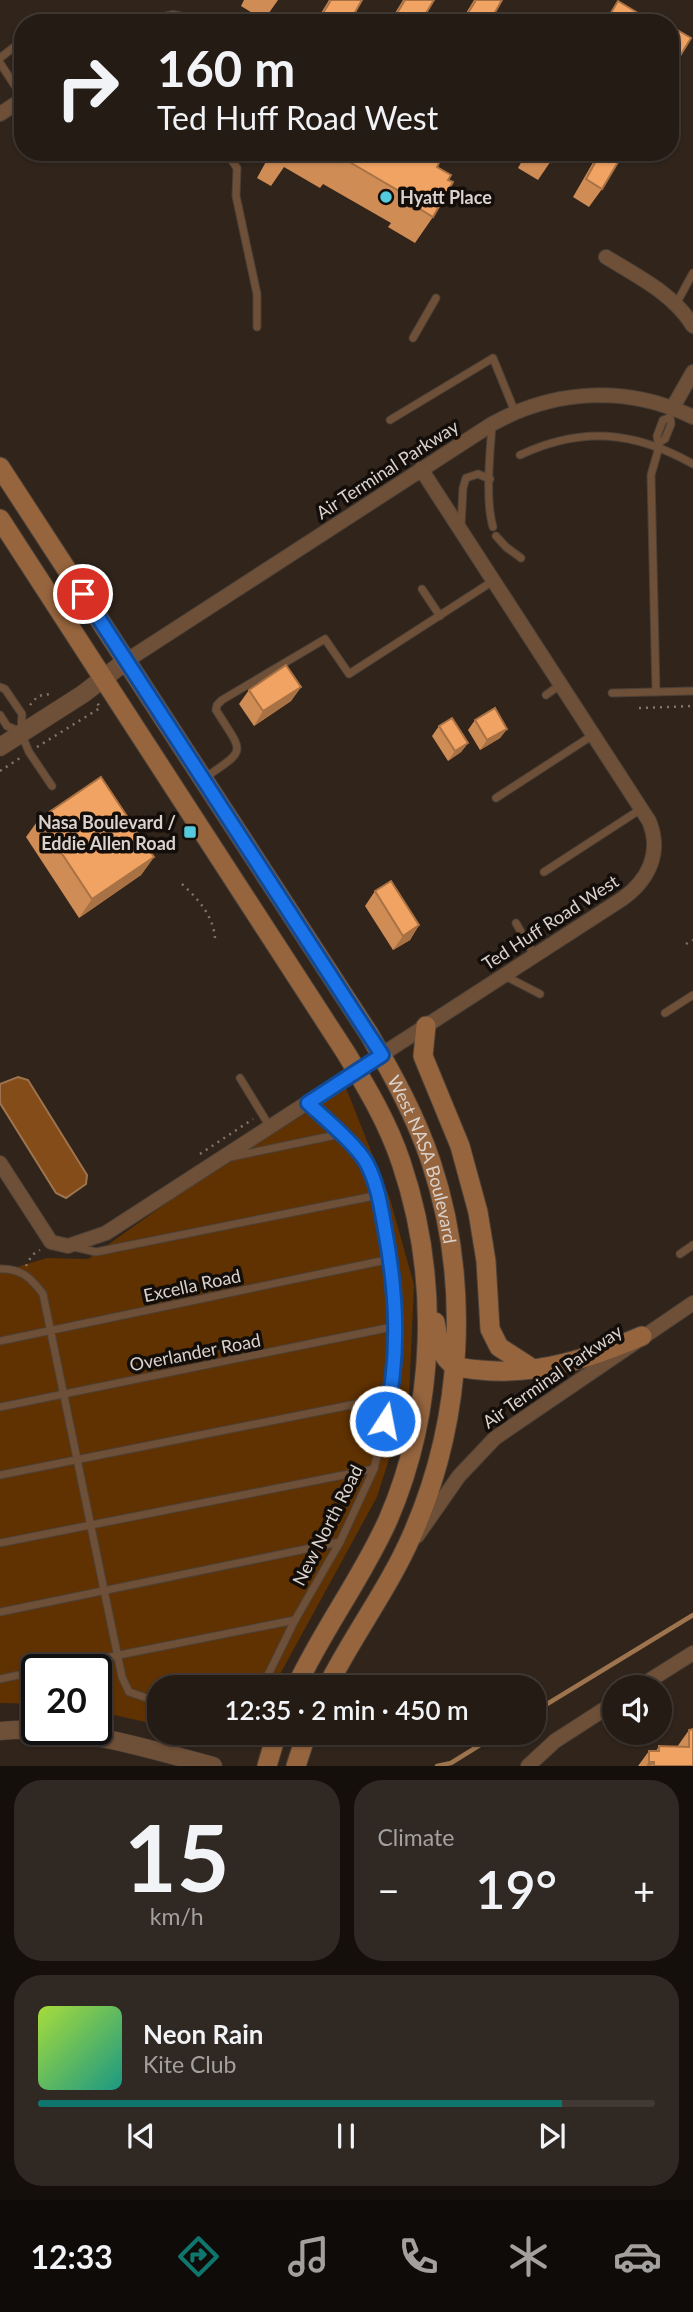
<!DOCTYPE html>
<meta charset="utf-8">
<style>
body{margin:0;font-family:Lato,sans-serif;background:#302822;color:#f1f3f6;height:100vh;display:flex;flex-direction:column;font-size:26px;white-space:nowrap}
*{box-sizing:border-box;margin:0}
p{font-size:23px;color:#a3a1a0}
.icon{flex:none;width:38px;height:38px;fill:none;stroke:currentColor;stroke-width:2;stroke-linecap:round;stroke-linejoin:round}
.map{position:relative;height:1766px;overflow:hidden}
.details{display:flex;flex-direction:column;gap:14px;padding:14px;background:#140f0b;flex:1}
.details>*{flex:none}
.hud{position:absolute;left:14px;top:14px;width:665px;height:147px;border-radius:28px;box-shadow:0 2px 5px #0004,0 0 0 2px #413934;background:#241b14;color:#f1f3f6;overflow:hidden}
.tools{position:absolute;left:602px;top:1675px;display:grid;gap:14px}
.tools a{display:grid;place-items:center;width:70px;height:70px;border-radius:50%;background:#241b14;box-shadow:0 2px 5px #0004,0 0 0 2px #413934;font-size:35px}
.speed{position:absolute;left:21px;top:1654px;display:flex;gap:14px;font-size:35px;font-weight:700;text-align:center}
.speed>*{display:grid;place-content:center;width:91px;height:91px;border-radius:50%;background:#241b14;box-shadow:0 2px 5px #0004,0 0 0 2px #413934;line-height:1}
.speed .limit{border:4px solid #111;border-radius:10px;background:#fff;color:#111}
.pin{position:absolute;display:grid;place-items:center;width:60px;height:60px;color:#fff;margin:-30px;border:4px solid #fff;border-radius:50%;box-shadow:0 2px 7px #0007}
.me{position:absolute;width:77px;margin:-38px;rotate:11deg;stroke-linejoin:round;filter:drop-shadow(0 0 5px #0008)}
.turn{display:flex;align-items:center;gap:24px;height:147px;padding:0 28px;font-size:32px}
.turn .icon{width:91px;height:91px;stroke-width:2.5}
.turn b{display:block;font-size:49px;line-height:60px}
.big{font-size:52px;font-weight:600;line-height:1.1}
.details .tile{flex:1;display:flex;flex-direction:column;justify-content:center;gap:10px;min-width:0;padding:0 24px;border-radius:28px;background:#302822}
.details .dial{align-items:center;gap:0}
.dial b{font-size:91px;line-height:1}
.song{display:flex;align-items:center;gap:21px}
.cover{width:84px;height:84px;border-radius:10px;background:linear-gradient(135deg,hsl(80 70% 55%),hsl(170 70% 35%))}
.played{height:7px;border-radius:4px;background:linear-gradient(90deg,#0f766e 85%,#413934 85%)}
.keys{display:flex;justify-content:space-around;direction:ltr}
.heat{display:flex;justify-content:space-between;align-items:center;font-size:38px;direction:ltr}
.details .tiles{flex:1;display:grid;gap:14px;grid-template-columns:1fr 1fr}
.tile:last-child{grid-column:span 2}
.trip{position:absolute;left:147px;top:1675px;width:399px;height:70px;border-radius:28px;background:#241b14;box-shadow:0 2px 5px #0004,0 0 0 2px #413934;font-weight:600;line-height:70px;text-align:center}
.tabs{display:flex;height:112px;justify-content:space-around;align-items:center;background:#0e0b08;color:#a3a1a0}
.tabs .icon{width:49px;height:49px}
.tabs .current{color:#0f766e}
.tabs b{font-size:32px;color:#f1f3f6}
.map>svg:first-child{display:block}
.green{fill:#603201}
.water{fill:#834c18;stroke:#9d744e;stroke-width:2}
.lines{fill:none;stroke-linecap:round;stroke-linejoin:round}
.stream{stroke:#9d744e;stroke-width:4.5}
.service-casing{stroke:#4b4037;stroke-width:9}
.minor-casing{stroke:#4b4037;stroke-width:16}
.tertiary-casing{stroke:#4b4037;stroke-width:19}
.secondary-casing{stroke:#4b4037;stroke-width:21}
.path{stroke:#80766e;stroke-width:2.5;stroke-dasharray:2 5;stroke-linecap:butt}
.service{stroke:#6e4f37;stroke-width:7}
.minor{stroke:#6e4f37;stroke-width:14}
.tertiary{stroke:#6e4f37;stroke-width:18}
.secondary{stroke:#96653e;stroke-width:19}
.wall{fill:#cf8c55}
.shaded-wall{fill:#a97245}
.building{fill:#f1a363;stroke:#a97245;stroke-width:2}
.route-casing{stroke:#114b97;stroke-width:18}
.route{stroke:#1a73e8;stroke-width:12}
.poi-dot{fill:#54cadc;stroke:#140e0a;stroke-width:2.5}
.labels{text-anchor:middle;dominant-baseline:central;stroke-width:7;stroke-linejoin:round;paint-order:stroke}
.poi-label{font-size:18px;font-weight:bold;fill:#dad2cc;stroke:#140e0a;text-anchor:start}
.street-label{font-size:18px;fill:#dad2cc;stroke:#140e0a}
</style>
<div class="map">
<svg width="693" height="1766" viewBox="0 0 693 1766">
<rect width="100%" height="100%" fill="#30241b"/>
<g class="green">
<polygon points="346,1088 390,1199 414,1285 409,1396 377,1497 273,1687 159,1687 159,1725 96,1711 96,1670 37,1670 37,1704 0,1703 0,1272 47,1258 88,1259 186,1189"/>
<polygon points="189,1733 248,1733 241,1746"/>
</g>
<polygon class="water" points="18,1077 28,1080 87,1175 86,1184 66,1198 56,1193 0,1103 0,1084"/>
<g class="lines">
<g class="stream">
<polyline points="534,1712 693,1615"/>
<polyline points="437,1766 451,1763 501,1732"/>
</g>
<g class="service-casing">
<g id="service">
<polyline points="0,58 23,40"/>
<polyline points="0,63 23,98"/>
<polyline points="226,152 237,168 236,196 257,294 257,327"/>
<polyline points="676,304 693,273"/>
<polyline points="413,338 436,298"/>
<polyline points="390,420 493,358 515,412"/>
<path d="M492 425C490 453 485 500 493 527"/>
<polyline points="660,442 665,439 671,424 670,416"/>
<path d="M520 455C582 426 634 431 693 464"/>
<polyline points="461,526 463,488 466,478 478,474 490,479"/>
<polyline points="496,536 506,547 521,558"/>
<polyline points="422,589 440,616"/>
<polyline points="0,687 5,689 22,714 21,733 29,752 52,786"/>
<polyline points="656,692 651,475 659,447 657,436 663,420 669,418"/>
<polyline points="612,693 693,691"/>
<polyline points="546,695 560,685"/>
<polyline points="0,715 7,726 21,732"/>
<path d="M203 779C248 748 244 755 216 710L217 705 222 700 325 639 349 674 493 581"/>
<polyline points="496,798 593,735"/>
<polyline points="544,872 641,809"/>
<polyline points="516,923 534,955"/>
<polyline points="505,976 540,994"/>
<polyline points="665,1013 693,995"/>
<polyline points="240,1078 270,1127"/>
<polyline points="231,1157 341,1134"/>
<polyline points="74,1247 96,1252 379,1195"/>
<polyline points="680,1254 693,1245"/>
<path d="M0 1269C21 1268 31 1278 43 1294L122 1677 129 1692 159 1702"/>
<polyline points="0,1341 391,1259"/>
<polyline points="0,1407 397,1326"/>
<polyline points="0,1475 391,1397"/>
<polyline points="0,1543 374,1469"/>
<polyline points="0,1612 340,1542"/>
<polyline points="44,1670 295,1620"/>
<polyline points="0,1679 37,1671"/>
<polyline points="262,1687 295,1620 340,1542 374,1469 391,1397 397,1326 391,1259 379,1195 366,1162 308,1103"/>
</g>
</g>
<g class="minor-casing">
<g id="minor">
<polyline points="149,23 173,18 199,23"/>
<polyline points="0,114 23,99"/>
<path d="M606 257C637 276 674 294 693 326"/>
<polyline points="673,407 693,372"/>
<path d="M126 661 492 424C555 389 628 385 693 417"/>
<path d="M0 1163 51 1242 68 1246 106 1233 622 899C649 880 662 852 649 821L421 469"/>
<polyline points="417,1536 459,1476 495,1438 693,1303"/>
<polyline points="639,1687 693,1653"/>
<polyline points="528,1766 555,1741 614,1703"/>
</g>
</g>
<g class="tertiary-casing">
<g id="tertiary">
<polyline points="0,747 83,694 126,661"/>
<path d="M0 1731C73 1724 144 1748 213 1766"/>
</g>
</g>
<g class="secondary-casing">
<g id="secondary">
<path id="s1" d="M0 467 369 1034C393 1075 416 1117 431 1162 471 1282 463 1420 412 1535 389 1588 353 1635 327 1687"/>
<path d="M0 519 346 1053C367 1088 388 1123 401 1162 440 1277 436 1409 388 1520 362 1578 323 1629 296 1687"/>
<polyline points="426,1026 423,1056 460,1146 478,1212 486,1261 490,1329 499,1347 533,1369"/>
<path d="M435 1322C438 1336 439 1357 454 1365 461 1369 472 1369 480 1370 538 1376 590 1358 642 1336"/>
<polyline points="267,1766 277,1732"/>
<polyline points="296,1766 307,1732"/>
</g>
</g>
<g class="path">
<polyline points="30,705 38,696 50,694"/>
<polyline points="639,708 693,706"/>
<polyline points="37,747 100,708 97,702"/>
<polyline points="0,771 20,758"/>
<path d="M182 884C198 899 213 915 215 938"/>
<polyline points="686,944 693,940"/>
<polyline points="200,1154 253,1119"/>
<polyline points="26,1266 32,1255 40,1250"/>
</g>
<use href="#service" class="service"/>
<use href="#minor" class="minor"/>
<use href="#tertiary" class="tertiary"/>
<use href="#secondary" class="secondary"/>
</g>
<g class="wall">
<polygon points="244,0 278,0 264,20 241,6"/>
<polygon points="329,0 362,0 349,23 315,23"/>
<polygon points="403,0 434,0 420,23 389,23"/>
<polygon points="474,0 502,0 489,23 460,23"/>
<polygon points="258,152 420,152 437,167 448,180 433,217 415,243 388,227 391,223 323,184 320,188 284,167 271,186 257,178 268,158"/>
<polygon points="527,152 557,152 538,180 518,168"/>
<polygon points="599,152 624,152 602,189 589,207 573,197"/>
<polygon points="301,687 291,701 254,726 239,704 249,690"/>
<polygon points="475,720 507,729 500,738 480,750 468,730"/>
<polygon points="439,726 468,743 461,752 448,761 432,736"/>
<polygon points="39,819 154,857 141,875 79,918 26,837"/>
<polygon points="375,891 419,925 410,940 393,950 365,906"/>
<polygon points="689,1730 693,1766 638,1766 649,1751 656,1751 659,1746 677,1747"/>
</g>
<g class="shaded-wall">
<polygon points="301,687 291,701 254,726 263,711"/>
<polygon points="507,729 500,738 480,750 487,740"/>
<polygon points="468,743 461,752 448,761 455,751"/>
<polygon points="154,857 141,875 79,918 92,899"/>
<polygon points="419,925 410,940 393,950 403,936"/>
<polygon points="649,1762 654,1762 651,1766 646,1766"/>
</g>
<g class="building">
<polygon points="331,0 362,0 349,23 317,23"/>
<polygon points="405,0 434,0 420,23 391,23"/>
<polygon points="476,0 502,0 489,23 462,23"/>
<polygon points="618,1 638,13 632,23 605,23"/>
<polygon points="674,28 691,38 670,72 670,34"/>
<polygon points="276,152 293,152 289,160"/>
<polygon points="322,152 420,152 439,163 437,167 451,175 448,180 453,182 433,217 407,201 409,197 341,157 338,162"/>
<polygon points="535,152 557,152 551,162"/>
<polygon points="601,152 624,152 602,189 586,179"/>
<polygon points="286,665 301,687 263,711 249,690"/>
<polygon points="495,708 507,729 487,740 475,720"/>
<polygon points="452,718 468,743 455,751 439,726"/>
<polygon points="101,777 154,857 92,899 39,819"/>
<polygon points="391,881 419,925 403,936 375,891"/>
<polygon points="693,1729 693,1766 654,1766 654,1762 649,1762 649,1751 659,1751 659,1746 689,1747 689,1730"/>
</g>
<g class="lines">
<g class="route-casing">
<path id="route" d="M83 594 382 1055 308 1103C324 1118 357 1145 367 1164 378 1185 381 1208 385 1230 397 1295 400 1357 385 1421"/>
</g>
<use href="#route" class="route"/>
</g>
<g class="poi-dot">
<circle cx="386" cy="197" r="7"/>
<rect x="183" y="825" width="14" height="14" rx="3.5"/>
</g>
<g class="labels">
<g class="poi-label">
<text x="400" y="197">Hyatt Place</text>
<text x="176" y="822" text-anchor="end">Nasa Boulevard /<tspan x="176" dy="21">Eddie Allen Road</tspan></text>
</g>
<g class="street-label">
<text transform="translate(387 469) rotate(-33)">Air Terminal Parkway</text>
<text transform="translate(550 922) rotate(-33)">Ted Huff Road West</text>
<text stroke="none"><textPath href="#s1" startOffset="814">West NASA Boulevard</textPath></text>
<text transform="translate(192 1285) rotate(-12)">Excella Road</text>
<text transform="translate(195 1352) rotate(-11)">Overlander Road</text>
<text transform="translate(552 1376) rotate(-35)">Air Terminal Parkway</text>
<text transform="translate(327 1525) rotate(-63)">New North Road</text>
</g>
</g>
</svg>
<div class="tools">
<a><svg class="icon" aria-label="sound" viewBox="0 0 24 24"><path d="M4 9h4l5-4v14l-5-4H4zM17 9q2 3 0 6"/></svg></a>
</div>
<div class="speed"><div class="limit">20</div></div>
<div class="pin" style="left:83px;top:594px;background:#d93025"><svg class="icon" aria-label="arrive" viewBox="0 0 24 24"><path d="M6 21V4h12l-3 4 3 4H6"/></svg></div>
<svg class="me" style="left:385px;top:1421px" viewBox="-20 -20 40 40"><circle r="17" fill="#1a73e8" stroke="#fff" stroke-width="3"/><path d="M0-11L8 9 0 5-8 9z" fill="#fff"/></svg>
<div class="trip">12:35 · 2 min · 450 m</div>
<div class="hud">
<div class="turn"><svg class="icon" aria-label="right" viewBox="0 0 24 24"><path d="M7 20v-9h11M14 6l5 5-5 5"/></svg><div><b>160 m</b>Ted Huff Road West</div></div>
</div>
</div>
<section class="details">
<div class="tiles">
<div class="tile dial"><b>15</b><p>km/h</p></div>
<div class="tile"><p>Climate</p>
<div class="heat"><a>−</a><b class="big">19°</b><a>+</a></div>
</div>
<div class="tile">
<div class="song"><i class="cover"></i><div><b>Neon Rain</b><p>Kite Club</p></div></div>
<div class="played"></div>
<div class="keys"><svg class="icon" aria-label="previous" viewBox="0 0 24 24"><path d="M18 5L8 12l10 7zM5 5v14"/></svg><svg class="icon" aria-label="pause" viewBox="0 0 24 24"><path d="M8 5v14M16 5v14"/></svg><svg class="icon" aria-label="next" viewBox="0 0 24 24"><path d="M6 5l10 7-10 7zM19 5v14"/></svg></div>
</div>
</div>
</section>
<nav class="tabs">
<b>12:33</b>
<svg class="icon current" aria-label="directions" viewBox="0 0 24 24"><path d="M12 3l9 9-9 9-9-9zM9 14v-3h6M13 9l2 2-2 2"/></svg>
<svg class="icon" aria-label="music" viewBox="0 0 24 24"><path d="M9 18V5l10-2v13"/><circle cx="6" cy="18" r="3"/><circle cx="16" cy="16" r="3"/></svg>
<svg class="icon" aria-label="phone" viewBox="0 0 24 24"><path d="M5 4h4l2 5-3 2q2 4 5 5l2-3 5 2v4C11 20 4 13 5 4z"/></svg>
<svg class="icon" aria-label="climate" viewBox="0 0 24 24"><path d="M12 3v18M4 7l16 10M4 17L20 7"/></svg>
<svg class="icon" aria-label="car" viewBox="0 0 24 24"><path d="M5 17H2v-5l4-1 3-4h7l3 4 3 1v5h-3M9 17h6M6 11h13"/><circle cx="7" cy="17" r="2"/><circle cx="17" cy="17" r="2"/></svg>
</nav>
